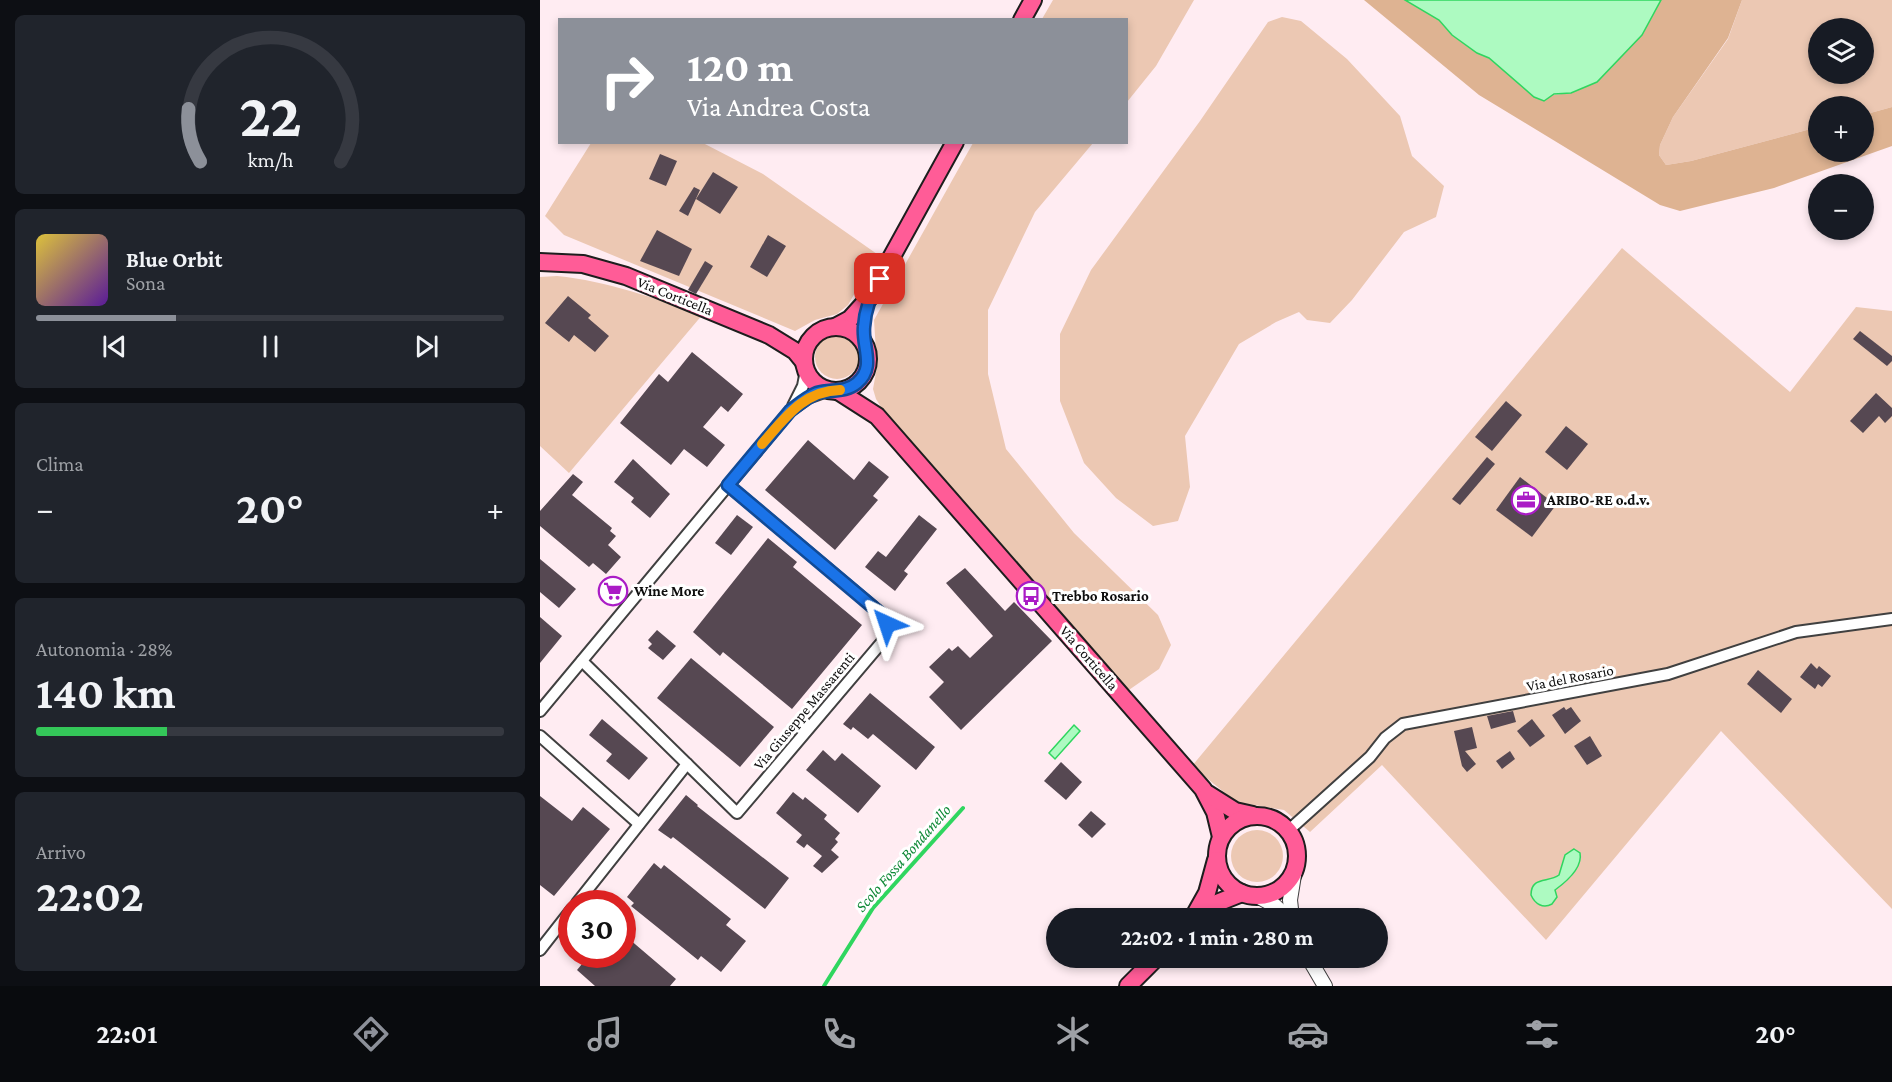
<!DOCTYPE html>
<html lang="it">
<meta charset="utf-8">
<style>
body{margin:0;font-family:"Crimson Pro",serif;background:#20242c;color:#f1f3f6;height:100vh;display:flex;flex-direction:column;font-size:22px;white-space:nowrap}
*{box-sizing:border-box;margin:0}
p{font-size:20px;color:#9ea1a6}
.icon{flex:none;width:33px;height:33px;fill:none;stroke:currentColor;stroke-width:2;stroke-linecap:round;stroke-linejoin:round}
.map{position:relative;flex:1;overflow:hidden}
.drawer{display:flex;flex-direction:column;gap:15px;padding:15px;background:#0d0f14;width:540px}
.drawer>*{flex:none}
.guide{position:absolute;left:18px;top:18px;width:570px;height:126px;border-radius:0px;box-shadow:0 3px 9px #0003;background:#8c9099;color:#fff;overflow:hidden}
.controls{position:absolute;left:1268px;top:18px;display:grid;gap:12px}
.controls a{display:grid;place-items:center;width:66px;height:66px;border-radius:50%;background:#171b24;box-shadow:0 3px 9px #0003;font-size:30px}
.speed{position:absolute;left:18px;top:890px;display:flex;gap:12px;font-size:30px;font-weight:700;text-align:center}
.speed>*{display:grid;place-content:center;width:78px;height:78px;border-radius:50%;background:#171b24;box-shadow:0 3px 9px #0003;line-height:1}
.speed .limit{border:9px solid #d22;background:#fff;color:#111}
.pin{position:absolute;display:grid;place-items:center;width:51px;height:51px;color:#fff;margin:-26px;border-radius:12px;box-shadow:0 3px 9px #0006}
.me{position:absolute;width:66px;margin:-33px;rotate:318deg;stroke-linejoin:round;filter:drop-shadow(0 0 4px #0008)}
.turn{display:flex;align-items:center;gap:21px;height:126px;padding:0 30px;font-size:27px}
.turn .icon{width:78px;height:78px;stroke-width:2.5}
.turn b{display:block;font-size:42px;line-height:51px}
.big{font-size:45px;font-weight:700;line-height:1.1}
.drawer .widget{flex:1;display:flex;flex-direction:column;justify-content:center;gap:9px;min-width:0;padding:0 21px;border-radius:9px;background:#20242c}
.drawer .dial{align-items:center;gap:0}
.dial svg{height:156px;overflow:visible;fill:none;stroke:#363941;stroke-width:7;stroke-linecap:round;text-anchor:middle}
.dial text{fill:#f1f3f6;stroke:none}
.song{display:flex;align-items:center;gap:18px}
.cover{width:72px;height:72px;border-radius:9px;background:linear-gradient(135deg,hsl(50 70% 55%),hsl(270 70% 35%))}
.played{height:6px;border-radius:3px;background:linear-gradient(90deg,#8c9099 30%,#363941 30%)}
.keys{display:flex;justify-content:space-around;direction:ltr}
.heat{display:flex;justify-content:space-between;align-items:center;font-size:33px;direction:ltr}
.charge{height:9px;border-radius:4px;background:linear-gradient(90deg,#34c759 28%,#363941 0)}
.trip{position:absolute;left:506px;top:908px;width:342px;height:60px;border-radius:30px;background:#171b24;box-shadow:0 3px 9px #0003;font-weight:700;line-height:60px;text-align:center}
.menu{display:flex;height:96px;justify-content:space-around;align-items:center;background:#090b0e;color:#9ea1a6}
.menu .icon{width:42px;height:42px}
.menu .selected{color:#8c9099}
.menu b{font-size:27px;color:#f1f3f6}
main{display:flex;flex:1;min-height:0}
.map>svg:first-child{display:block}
.green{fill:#ecc8b3;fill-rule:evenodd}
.forest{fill:#deb392}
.water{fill:#adfac1;stroke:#2fd65f;stroke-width:1.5}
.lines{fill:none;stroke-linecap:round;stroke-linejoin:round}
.stream{stroke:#2fd65f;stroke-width:4}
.building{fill:#564852}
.minor-casing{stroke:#404040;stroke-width:14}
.tertiary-casing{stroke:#404040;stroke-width:16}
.primary-casing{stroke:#1e1e1e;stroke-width:20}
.minor{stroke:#fff;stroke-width:10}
.tertiary{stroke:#fff;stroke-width:14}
.primary{stroke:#ff5c97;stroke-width:16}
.route-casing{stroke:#114b97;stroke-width:15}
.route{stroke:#1a73e8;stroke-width:10}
.slow{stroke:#f59e0b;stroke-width:10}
.labels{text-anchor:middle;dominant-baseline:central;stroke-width:6;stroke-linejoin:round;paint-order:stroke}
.street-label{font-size:15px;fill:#0d0d0d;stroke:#fff}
.poi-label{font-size:15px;font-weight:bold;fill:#0d0d0d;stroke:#fff;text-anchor:start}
.water-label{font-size:16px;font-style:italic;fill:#0f8836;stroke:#fff}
</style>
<main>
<section class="drawer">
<div class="widget dial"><svg viewBox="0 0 100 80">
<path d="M14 69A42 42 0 1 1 86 69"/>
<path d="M14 69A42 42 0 0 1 8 42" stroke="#8c9099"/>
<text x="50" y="56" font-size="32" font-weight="700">22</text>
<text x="50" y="72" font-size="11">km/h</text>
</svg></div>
<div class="widget">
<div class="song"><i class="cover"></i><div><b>Blue Orbit</b><p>Sona</p></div></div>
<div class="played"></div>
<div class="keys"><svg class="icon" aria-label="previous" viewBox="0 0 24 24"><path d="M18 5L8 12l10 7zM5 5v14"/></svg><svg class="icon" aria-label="pause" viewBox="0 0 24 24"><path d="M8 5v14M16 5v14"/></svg><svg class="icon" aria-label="next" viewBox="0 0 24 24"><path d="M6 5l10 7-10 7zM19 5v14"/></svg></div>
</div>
<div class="widget"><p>Clima</p>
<div class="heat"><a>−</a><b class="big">20°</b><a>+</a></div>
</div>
<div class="widget"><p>Autonomia · 28%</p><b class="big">140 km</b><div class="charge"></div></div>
<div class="widget"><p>Arrivo</p><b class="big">22:02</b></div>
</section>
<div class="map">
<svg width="1352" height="986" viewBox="0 0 1352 986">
<rect width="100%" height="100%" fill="#ffecf2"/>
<g class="green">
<polygon points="513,0 654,0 616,66 587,102 586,20 502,19"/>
<path d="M1202 0H1352V107L1323 115V106H1278V127L1151 161 1126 165 1119 155 1120 145 1133 117 1188 39ZM1278 28H1323V74H1278Z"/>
<polygon points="742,17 761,21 807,59 860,116 872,156 904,186 896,217 864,232 812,300 790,323 767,320 759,312 736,322 699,344 645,436 650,487 638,521 613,526 576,498 544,463 520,401 520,334 551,270 660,121 728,22"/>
<polygon points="51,143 163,143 223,174 337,254 308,305 297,314 275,320 255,331 24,235 5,216"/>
<polygon points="433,143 553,143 495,212 448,310 448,374 466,449 534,533 618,615 631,645 619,669 586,692 346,415 336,399 333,389 337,367 334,320"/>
<polygon points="1082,248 1250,392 1316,307 1352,311 1352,909 1181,731 1006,940 842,765 770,832 744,810 696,802 652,766"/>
<path d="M17 276C68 281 115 299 163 314L29 473 0 446V277Z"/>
<circle cx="297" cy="357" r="22"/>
<circle cx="717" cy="856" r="26"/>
</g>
<polygon class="forest" points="824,0 865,0 899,20 912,35 937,53 949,58 994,97 1031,93 1102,35 1121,0 1202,0 1188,38 1133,117 1120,145 1119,155 1126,165 1151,161 1278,127 1278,152 1323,152 1323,115 1352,107 1352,146 1234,188 1140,211 1120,205 939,95"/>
<g class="water">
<polygon points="865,0 1121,0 1102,35 1057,82 1031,93 1014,94 1004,101 994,97 949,58 937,53 912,35 899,20"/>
<polygon points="534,725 540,731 515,759 509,753"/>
<path d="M1034 849 1040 853C1043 868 1026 882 1015 890L1017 897 1012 904C1003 909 995 904 991 895 991 876 1008 883 1019 875L1025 855Z"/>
</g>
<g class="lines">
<polyline class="stream" points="284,986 333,908 423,808"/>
</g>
<g class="building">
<polygon points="120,154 137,161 126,186 109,179"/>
<polygon points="173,172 198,187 180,214 156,199"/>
<polygon points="154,187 160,190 148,216 139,211"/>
<polygon points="117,230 152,249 139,276 100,261"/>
<polygon points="228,235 246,246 227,277 210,267"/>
<polygon points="165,261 173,266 156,294 148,290"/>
<polygon points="28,296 51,315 48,318 69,336 55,352 34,335 29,342 5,323"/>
<polygon points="1320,331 1352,356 1352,361 1347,366 1313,339"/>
<polygon points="152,352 203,394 188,412 181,406 163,427 185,445 167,467 144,449 131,465 80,423 119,374 128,382"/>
<polygon points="1336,393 1352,408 1352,416 1345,423 1339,416 1323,433 1310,421"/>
<polygon points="966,401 982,415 952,451 935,437"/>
<polygon points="1026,426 1048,444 1027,470 1005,452"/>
<polygon points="268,440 314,480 329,461 349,477 333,496 338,500 295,550 225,490"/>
<polygon points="947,457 955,464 920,505 912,499"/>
<polygon points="93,459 130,494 110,518 91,502 94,498 74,482"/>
<polygon points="33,474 43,482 32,495 72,528 70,531 76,536 68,545 81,557 66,574 53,563 49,567 0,526 0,511"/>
<polygon points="980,477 1016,505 992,537 956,510"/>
<polygon points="197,515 213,527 191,555 175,543"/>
<polygon points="379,515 397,529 364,571 368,574 355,591 325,567 338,551 346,557"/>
<polygon points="228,538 257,562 253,567 322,625 252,709 183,652 180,656 153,632"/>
<polygon points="0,559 36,589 19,608 0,592"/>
<polygon points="425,568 465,611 474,602 512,641 421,730 389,697 404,682 389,667 409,648 412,651 418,646 430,658 453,636 406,583"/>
<polygon points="0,617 22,636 0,663"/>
<polygon points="117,630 136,646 123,660 108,648 112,644 108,640"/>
<polygon points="151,658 234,727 200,767 117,698"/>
<polygon points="1271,663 1277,669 1279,666 1291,676 1282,687 1278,684 1275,689 1260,677"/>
<polygon points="1218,670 1252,699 1241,713 1207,684"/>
<polygon points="330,693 395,747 376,770 333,734 328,739 313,727 311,730 303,724"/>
<polygon points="1024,707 1026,710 1031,707 1041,721 1025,734 1012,715"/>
<polygon points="973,711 976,722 951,729 947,716"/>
<polygon points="62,719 108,758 89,780 66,761 72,754 49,735"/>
<polygon points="992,719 1005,736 990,747 977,731"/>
<polygon points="932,727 937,748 925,751 936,764 927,772 922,766 914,731"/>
<polygon points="1050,736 1062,756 1047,765 1034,746"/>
<polygon points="283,750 295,761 302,753 341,786 318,813 266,770"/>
<polygon points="970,751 975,759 962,769 956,761"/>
<polygon points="521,762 542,782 526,800 504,781"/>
<polygon points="253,792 263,800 265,797 287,815 284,819 300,833 295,839 298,842 291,850 299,857 282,873 273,866 282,856 267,844 264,848 256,842 262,835 236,813"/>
<polygon points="146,795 158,805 157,806 249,878 225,909 133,837 131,839 118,830"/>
<polygon points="0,796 32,821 43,807 70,829 14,896 0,885"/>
<polygon points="551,811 566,824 552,838 538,825"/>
<polygon points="114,863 121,869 124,865 191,919 186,925 206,941 181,972 161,956 158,960 91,906 94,903 87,897"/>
<polygon points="82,933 136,979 130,986 55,986 37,970 42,964 30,954 82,954"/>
</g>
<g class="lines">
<g class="minor-casing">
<g id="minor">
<polyline points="253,406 263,386 266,370"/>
<path d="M42 661 197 813 342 642C347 632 349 626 344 616L188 485"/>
<polyline points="0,711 250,411 268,398 290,390"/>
<polyline points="0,736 99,824"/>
<polyline points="749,830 830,757 845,738 863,724 1128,674 1256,632 1352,619"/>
<polyline points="37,903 147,764"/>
<polyline points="0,950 32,909"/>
</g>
</g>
<g class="tertiary-casing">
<g id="tertiary">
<polyline points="717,896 734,905 748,918"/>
<polyline points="752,918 750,900 755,869"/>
<polyline points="768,957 785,986"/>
</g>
</g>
<g class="primary-casing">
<g id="primary">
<polyline points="482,20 493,0"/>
<polyline points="0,262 43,264 86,276 229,335 255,351 264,362"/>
<polyline points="295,327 310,319 329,298 415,142"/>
<circle cx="296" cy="359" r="32"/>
<polyline points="298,391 337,416 663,789 675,812 681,837"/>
<polyline points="668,794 695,811 713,815"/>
<circle cx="717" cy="856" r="40"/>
<polyline points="657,917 677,903 702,893"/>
<polyline points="653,918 667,893 676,860"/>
<polyline points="588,986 617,957"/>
</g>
</g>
<use href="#minor" class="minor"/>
<use href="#tertiary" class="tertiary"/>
<use href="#primary" class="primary"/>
</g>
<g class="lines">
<g class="route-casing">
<path id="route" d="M340 279C331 294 325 308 324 327 322 347 336 367 317 383 305 393 291 389 277 393 267 397 259 404 250 411L188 485 334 608 344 616 347 624"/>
</g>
<use href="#route" class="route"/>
<path class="slow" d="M222 444C245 418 263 391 300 390"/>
</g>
<defs>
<g id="office-ring" transform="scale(1.5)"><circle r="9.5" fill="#fff" stroke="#aa1cc6" stroke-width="1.5"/><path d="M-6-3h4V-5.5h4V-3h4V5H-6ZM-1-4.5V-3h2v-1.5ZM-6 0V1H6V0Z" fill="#aa1cc6"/></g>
<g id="supermarket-ring" transform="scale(1.5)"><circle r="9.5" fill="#fff" stroke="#aa1cc6" stroke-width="1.5"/><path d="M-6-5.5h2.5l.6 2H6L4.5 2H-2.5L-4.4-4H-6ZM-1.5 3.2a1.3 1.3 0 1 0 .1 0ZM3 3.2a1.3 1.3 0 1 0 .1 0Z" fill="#aa1cc6"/></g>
<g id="bus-ring" transform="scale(1.5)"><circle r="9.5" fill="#fff" stroke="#aa1cc6" stroke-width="1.5"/><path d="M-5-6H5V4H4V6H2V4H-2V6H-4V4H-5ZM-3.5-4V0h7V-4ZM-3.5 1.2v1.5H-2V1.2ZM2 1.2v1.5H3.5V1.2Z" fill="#aa1cc6"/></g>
</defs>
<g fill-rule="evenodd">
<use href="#office-ring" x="986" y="500"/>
<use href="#supermarket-ring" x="73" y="591"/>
<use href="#bus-ring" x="491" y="596"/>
</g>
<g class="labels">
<g class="street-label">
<text transform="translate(135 296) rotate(22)">Via Corticella</text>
<text transform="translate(549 658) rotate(49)">Via Corticella</text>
<text transform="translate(1030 678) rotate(-11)">Via del Rosario</text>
<text transform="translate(264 711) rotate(-50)">Via Giuseppe Massarenti</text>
</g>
<g class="poi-label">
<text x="1007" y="500">ARIBO-RE o.d.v.</text>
<text x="94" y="591">Wine More</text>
<text x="512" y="596">Trebbo Rosario</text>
</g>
<g class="water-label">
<text transform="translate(363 858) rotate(-49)">Scolo Fossa Bondanello</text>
</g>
</g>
</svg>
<div class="controls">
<a><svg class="icon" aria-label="layers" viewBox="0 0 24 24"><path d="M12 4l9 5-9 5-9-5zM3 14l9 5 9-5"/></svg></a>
<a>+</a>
<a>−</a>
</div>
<div class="speed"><div class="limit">30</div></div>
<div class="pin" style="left:340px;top:279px;background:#d93025"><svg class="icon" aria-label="arrive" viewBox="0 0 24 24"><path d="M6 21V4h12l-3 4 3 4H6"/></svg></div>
<svg class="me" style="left:347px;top:624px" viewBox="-20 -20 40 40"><path d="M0-17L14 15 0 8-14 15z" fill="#1a73e8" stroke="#fff" stroke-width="4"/></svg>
<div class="trip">22:02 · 1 min · 280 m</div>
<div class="guide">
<div class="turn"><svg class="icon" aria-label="right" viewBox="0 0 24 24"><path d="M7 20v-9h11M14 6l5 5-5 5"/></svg><div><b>120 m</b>Via Andrea Costa</div></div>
</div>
</div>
</main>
<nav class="menu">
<b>22:01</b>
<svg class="icon selected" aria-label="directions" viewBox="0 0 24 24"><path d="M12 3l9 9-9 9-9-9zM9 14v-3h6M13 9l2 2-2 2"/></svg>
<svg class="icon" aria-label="music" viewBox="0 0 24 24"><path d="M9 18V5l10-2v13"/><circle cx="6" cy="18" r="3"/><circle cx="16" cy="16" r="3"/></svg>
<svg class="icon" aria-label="phone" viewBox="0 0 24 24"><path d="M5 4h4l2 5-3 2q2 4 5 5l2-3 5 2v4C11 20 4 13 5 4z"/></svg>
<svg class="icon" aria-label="climate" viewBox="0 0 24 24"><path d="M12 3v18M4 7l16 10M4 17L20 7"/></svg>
<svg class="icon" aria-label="car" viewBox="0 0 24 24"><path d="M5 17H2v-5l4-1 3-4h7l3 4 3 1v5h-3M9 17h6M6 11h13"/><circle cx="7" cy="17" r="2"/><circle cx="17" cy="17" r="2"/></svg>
<svg class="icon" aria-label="filters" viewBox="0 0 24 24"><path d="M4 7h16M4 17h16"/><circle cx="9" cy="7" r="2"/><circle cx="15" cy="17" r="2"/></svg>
<b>20°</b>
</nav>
